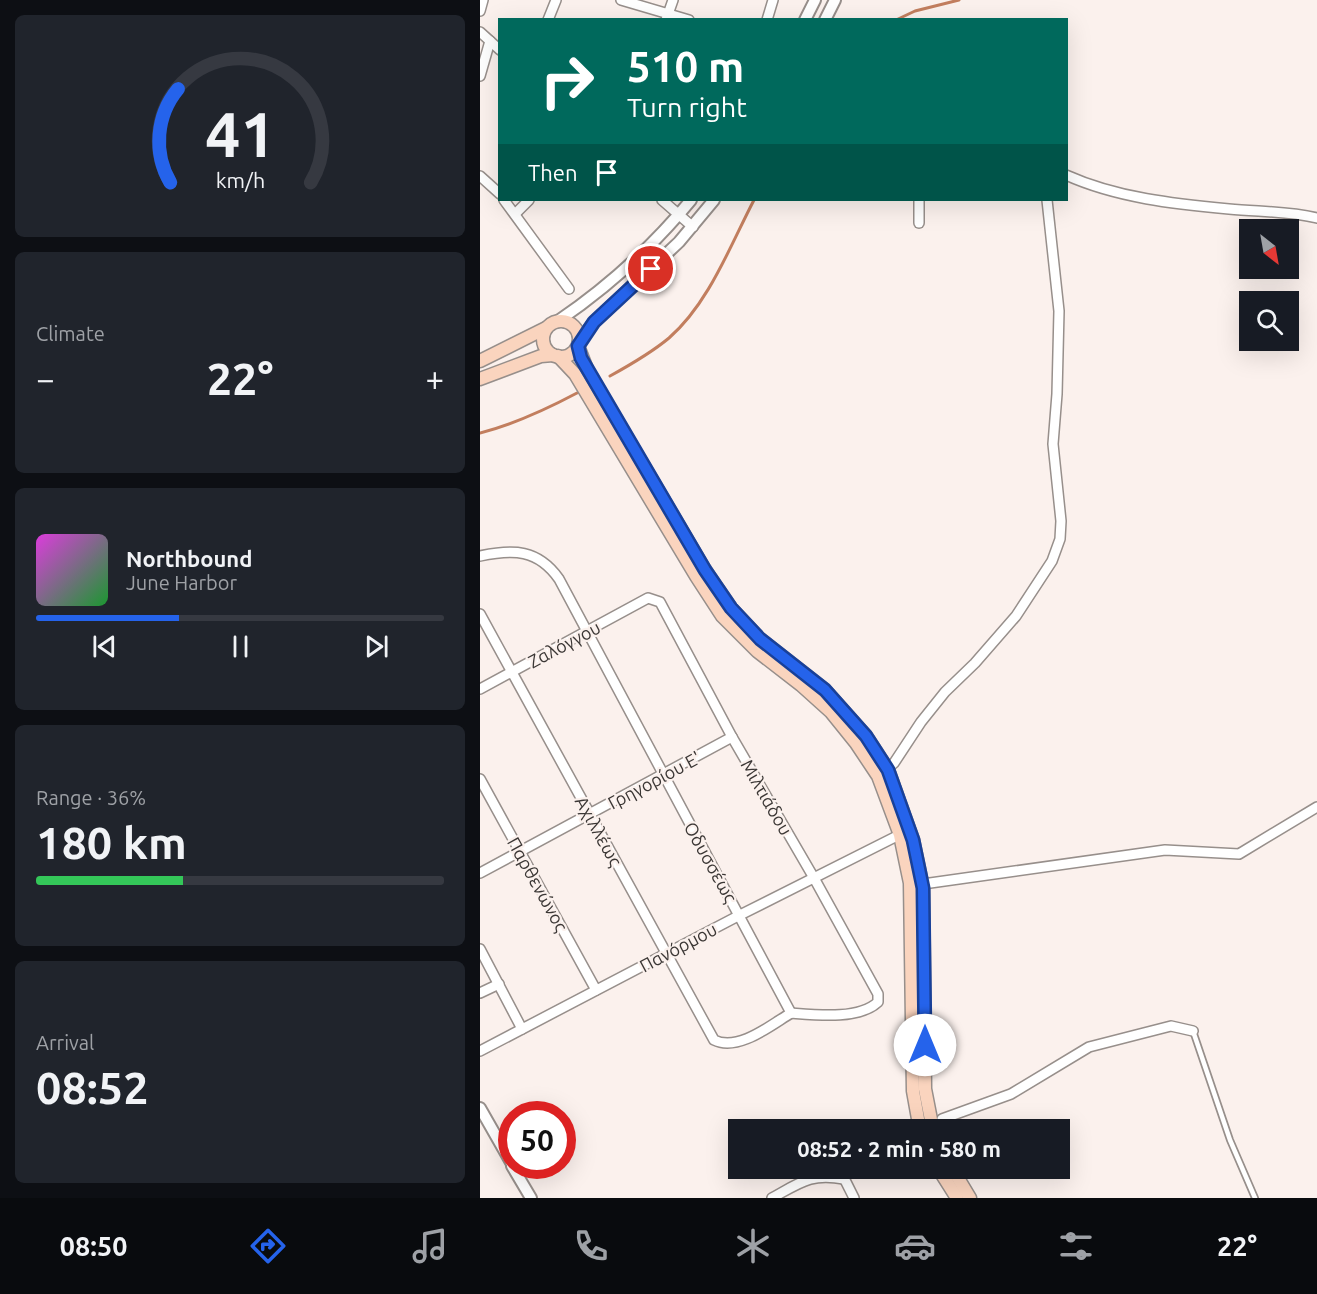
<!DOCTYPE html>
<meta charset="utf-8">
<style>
body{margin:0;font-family:Ubuntu,sans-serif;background:#20242c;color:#f1f3f6;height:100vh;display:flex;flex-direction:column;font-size:22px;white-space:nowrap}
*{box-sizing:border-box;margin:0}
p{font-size:20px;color:#9ea1a6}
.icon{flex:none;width:33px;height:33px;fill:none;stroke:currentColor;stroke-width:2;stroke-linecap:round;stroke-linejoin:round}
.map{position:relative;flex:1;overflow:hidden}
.panel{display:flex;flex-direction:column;gap:15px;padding:15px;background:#0d0f14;width:480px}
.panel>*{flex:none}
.banner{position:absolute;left:18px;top:18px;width:570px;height:183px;border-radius:0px;box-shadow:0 6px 24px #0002;background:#00695c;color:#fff;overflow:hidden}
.needle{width:39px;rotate:149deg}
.controls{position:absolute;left:759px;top:219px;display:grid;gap:12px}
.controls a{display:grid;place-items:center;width:60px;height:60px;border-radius:0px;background:#171b24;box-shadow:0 6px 24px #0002;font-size:30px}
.speed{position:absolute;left:18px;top:1101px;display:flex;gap:12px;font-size:30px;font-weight:700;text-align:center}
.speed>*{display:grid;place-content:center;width:78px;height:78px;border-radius:50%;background:#171b24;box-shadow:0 6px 24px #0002;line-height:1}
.speed .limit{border:9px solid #d22;background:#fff;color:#111}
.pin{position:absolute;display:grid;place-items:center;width:51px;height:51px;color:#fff;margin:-26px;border:3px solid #fff;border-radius:50%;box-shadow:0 2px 6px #0007}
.me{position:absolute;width:66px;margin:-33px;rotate:0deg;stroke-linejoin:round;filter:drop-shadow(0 0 4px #0008)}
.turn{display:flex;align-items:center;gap:21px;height:126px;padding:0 30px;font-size:27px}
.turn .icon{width:78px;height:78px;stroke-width:2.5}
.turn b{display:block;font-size:42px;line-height:51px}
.then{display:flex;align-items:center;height:57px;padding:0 30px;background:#0003;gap:12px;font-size:22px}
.big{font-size:45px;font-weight:600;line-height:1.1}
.panel .tile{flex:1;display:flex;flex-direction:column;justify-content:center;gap:9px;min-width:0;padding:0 21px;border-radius:9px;background:#20242c}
.panel .dial{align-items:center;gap:0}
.dial svg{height:156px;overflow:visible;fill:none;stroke:#363941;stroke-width:7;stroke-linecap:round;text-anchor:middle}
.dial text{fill:#f1f3f6;stroke:none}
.song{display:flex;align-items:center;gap:18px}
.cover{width:72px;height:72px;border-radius:9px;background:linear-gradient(135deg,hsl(300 70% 55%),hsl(130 70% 35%))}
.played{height:6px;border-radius:3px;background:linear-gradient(90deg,#2563eb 35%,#363941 35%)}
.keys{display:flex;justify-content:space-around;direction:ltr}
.heat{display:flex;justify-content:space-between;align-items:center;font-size:33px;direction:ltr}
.charge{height:9px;border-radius:4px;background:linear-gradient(90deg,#34c759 36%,#363941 0)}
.trip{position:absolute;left:248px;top:1119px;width:342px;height:60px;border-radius:0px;background:#171b24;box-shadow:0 6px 24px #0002;font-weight:600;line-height:60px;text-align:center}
.menu{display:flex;height:96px;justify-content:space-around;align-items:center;background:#090b0e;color:#9ea1a6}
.menu .icon{width:42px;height:42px}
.menu .on{color:#2563eb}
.menu b{font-size:27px;color:#f1f3f6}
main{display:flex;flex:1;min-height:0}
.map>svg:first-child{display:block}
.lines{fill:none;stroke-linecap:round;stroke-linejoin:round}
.stream{stroke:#c27e5e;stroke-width:3}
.service-casing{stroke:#978f8b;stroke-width:8}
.minor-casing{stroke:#978f8b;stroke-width:12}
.tertiary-casing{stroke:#978f8b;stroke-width:14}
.secondary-casing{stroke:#978f8b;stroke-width:15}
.service{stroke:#fff;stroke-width:4.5}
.minor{stroke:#fff;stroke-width:9}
.tertiary{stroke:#fff;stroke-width:10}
.secondary{stroke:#fad4be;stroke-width:12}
.route-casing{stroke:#184099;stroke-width:15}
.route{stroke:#2563eb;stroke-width:10}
.labels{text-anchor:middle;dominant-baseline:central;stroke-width:4.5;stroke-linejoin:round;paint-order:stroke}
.street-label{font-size:18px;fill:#3b3735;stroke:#fbf1ed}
</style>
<main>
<section class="panel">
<div class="tile dial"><svg viewBox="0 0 100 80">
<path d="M14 69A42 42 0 1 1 86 69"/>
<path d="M14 69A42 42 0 0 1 18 21" stroke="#2563eb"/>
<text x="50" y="56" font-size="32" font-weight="700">41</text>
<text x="50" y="72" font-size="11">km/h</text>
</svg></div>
<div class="tile"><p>Climate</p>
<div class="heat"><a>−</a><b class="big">22°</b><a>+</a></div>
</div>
<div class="tile">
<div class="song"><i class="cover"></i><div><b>Northbound</b><p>June Harbor</p></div></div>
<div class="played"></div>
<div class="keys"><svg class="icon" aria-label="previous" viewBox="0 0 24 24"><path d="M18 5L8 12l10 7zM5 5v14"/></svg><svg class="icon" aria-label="pause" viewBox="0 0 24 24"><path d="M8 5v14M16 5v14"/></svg><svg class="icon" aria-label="next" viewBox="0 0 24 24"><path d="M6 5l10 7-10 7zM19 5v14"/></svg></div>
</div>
<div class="tile"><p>Range · 36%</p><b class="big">180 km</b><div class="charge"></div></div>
<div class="tile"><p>Arrival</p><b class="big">08:52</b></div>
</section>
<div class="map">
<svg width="837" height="1198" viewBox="0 0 837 1198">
<rect width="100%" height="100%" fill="#fbf1ed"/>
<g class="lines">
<g class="stream">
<polyline points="416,20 435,11 479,0"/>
<path d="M130 376C150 365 171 353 189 338 229 303 250 246 274 200"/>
<path d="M0 433C35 424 65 410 97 393"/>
</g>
<g class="service-casing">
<g id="service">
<polyline points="713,1031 750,1140 775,1198"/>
<polyline points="421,1168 424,1174"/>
</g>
</g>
<g class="minor-casing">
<g id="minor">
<polyline points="141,0 209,20"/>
<polyline points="0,11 3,0"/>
<polyline points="68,20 76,0"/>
<polyline points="186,20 193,0"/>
<polyline points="287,20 293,0"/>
<polyline points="0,32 20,50"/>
<polyline points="0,76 10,41"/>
<path d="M586 175C637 198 695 204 749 209 779 212 808 211 837 218"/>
<polyline points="0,176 20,194"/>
<polyline points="24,200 89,289"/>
<polyline points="182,200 213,227"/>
<polyline points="35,214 49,200"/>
<polyline points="439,223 439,200"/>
<path d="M0 556C33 549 58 549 79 579L311 1013"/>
<path d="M0 614 234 1040C258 1052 291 1025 311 1013"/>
<path d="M0 689 168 598 180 602 252 737 334 878 398 994V1002C379 1020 336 1015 311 1013"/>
<polyline points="402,773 414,763 441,722 465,692 495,663 536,616 572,561 580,539 581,521 573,444 577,394 579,311 567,200"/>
<polyline points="0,779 116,990"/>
<polyline points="0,873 252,737"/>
<polyline points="443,884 685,850 759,854 837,807"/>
<polyline points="0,949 42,1029"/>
<polyline points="0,993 19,984"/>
<polyline points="0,1051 260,915 425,832"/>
<polyline points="462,1119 531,1094 609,1047 691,1026 713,1031"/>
<polyline points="428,1130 431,1129"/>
<polyline points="359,1168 374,1198"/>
<path d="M292 1198C321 1182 331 1173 364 1179"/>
</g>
</g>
<g class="tertiary-casing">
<g id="tertiary">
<polyline points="325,20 335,0"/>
<polyline points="345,20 355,0"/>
<path d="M78 321C128 287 173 246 211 200"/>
<polyline points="99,342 114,322 199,242 234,200"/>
<polyline points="0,1108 32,1164"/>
<polyline points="32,1166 51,1198"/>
</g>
</g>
<g class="secondary-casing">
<g id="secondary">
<circle cx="81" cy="339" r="18"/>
<polyline points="98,346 108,372 225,570 251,608 280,639 345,690 386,736 408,770 433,840 443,888 445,1089 453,1130"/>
<polyline points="78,356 95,374 216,576 242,616 277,651 321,685 351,712 376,743 398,776 420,835 430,883 433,1091 440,1130"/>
<polyline points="0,361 66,328"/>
<polyline points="0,379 61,356 73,355"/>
<polyline points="458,1168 477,1198"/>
<polyline points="472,1168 490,1198"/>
</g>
</g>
<use href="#service" class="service"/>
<use href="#minor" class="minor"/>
<use href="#tertiary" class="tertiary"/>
<use href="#secondary" class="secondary"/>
</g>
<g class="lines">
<g class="route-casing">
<polyline id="route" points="171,269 114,322 98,346 101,358 225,570 251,608 280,639 345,690 386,736 408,770 433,840 443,888 445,1045"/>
</g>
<use href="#route" class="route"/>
</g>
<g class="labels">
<g class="street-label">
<text transform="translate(84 644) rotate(-28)">Ζαλόγγου</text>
<text transform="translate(174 780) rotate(-28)">Γρηγορίου Ε'</text>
<text transform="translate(287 797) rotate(60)">Μιλτιάδου</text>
<text transform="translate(119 831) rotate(61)">Αχιλλέως</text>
<text transform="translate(231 862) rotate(61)">Οδυσσέως</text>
<text transform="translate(58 884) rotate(61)">Παρθενώνος</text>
<text transform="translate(198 947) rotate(-28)">Πανόρμου</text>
</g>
</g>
</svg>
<div class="controls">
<a><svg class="needle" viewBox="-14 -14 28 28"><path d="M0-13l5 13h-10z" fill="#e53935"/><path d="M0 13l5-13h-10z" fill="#9ea1a6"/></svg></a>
<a><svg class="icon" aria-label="search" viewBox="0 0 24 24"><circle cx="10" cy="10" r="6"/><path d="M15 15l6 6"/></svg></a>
</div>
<div class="speed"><div class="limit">50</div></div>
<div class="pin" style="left:171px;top:269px;background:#d93025"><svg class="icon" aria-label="arrive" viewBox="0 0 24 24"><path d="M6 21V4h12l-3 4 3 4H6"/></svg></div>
<svg class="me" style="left:445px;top:1045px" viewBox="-20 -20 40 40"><circle r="19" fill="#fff"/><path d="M0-13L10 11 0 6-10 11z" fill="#2563eb"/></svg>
<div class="trip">08:52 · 2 min · 580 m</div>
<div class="banner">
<div class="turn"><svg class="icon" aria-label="right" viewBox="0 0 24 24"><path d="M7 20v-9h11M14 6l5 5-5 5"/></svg><div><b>510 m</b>Turn right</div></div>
<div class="then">Then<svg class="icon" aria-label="arrive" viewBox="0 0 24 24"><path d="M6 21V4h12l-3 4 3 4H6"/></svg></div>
</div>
</div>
</main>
<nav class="menu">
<b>08:50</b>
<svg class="icon on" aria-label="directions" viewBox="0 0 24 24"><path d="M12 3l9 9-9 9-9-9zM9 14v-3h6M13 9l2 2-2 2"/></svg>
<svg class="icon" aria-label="music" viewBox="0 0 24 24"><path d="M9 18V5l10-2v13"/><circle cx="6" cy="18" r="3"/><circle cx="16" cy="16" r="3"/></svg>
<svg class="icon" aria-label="phone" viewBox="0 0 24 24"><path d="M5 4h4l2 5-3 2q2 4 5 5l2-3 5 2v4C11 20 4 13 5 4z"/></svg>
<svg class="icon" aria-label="climate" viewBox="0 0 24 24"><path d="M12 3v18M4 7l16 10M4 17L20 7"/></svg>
<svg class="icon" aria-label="car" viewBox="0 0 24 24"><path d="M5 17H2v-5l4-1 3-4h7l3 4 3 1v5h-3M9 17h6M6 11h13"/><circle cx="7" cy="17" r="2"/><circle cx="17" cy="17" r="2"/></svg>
<svg class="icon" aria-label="filters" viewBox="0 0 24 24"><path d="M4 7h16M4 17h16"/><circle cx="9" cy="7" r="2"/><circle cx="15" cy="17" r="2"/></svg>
<b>22°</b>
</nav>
